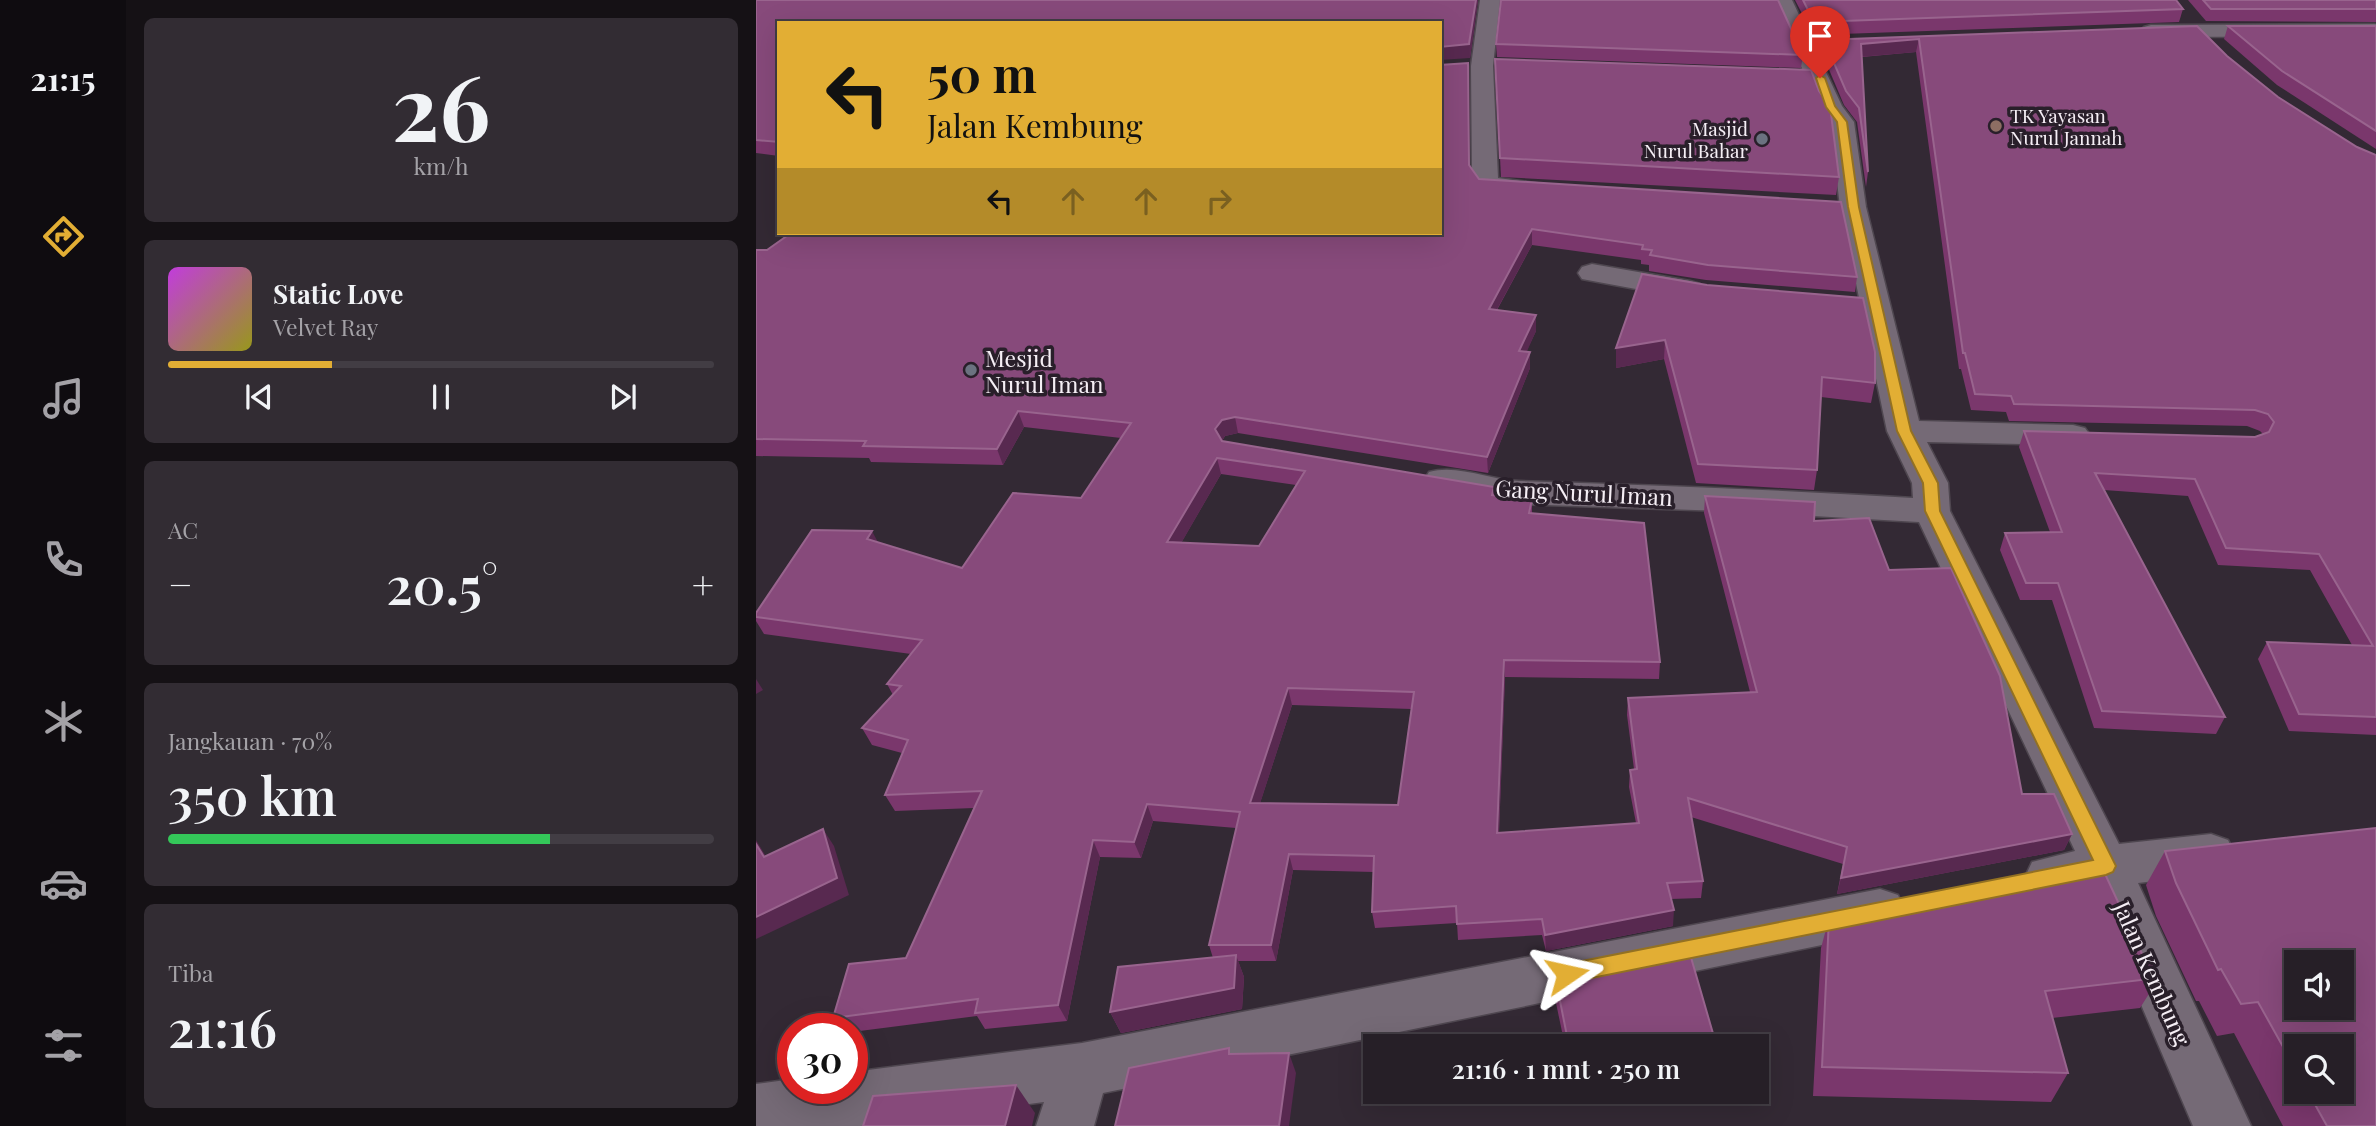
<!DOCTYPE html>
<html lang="id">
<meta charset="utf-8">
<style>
body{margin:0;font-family:"Playfair Display",serif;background:#322c33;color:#f1f3f6;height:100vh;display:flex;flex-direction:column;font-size:26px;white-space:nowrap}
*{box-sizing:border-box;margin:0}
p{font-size:23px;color:#a4a2a7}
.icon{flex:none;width:38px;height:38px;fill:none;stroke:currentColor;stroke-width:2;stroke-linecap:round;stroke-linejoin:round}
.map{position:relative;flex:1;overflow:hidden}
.drawer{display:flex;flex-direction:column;gap:18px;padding:18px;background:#151115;width:630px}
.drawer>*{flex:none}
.hud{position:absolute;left:21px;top:21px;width:665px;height:214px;border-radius:0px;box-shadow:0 7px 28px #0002,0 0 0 2px #423d44;background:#e2ae34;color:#111;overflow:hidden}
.fabs{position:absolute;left:1528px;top:950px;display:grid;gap:14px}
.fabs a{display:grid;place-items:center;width:70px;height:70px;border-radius:0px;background:#261f27;box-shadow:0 7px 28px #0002,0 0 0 2px #423d44;font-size:35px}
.speed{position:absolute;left:21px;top:1013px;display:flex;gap:14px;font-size:35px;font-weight:700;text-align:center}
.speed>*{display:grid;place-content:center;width:91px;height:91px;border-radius:50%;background:#261f27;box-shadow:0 7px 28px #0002,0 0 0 2px #423d44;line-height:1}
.speed .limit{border:10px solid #d22;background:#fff;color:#111}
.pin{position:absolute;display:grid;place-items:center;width:60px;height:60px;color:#fff;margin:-72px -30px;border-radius:50% 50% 50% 0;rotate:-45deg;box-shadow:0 0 7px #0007}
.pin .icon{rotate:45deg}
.me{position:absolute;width:77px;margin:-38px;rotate:79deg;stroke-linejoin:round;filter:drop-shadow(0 0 5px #0008)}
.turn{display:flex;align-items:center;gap:24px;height:147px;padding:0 35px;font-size:32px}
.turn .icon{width:91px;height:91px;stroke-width:2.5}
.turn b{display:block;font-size:49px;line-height:60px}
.lanes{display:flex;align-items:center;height:66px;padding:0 35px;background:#0003;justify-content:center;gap:35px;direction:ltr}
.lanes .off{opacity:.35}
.big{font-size:52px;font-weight:600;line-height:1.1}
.drawer .widget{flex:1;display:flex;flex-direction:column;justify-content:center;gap:10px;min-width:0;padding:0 24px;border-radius:10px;background:#322c33}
.drawer .dial{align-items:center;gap:0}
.dial b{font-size:91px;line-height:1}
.song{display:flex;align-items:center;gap:21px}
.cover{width:84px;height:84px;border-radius:10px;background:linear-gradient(135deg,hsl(290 70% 55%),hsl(60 70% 35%))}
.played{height:7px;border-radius:4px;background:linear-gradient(90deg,#e2ae34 30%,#423d44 30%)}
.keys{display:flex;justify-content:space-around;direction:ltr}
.heat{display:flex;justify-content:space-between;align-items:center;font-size:38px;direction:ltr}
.charge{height:10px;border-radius:5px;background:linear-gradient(90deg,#34c759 70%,#423d44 0)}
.trip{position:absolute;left:607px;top:1034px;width:406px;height:70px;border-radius:0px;background:#261f27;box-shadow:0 7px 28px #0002,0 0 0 2px #423d44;font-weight:600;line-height:70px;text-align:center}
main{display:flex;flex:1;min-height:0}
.dock{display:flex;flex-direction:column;width:126px;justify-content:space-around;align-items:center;background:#0f0c10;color:#a4a2a7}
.dock .icon{width:49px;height:49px}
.dock .active{color:#e2ae34}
.dock b{font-size:32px;color:#f1f3f6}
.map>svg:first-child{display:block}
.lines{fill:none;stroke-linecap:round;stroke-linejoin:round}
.street-casing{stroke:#4f4750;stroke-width:3}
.street{fill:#756a76;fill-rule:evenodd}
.wall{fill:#7a376c;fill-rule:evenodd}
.shaded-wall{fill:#582950}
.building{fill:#874a7b;stroke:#99648e;stroke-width:2;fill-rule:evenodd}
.route{fill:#e2ae34;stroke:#937122;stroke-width:2}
.education-dot{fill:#8d6e63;stroke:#291f2a;stroke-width:2.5}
.worship-dot{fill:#6b7280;stroke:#291f2a;stroke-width:2.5}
.labels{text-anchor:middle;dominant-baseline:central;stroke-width:7;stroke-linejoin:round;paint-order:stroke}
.far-poi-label{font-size:19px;fill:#f5eef5;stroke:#291f2a;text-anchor:start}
.poi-label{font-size:23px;fill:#f5eef5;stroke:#291f2a;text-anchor:start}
.street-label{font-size:23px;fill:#f5eef5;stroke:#291f2a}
</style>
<main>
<nav class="dock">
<b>21:15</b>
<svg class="icon active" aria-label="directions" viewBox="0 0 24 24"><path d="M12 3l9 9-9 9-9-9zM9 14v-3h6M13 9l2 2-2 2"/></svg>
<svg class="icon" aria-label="music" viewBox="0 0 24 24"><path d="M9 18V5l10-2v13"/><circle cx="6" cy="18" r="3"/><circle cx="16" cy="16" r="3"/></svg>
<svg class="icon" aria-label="phone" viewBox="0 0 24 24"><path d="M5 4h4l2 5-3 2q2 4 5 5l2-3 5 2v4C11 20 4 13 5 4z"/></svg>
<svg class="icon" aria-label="climate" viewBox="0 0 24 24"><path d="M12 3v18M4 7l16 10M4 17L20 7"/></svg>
<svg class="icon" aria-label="car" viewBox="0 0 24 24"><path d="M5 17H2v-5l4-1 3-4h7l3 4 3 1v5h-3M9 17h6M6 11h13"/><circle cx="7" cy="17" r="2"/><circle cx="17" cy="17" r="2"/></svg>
<svg class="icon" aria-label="filters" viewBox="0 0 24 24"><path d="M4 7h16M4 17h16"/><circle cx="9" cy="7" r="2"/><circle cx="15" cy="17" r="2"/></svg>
</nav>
<section class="drawer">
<div class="widget dial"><b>26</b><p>km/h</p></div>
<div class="widget">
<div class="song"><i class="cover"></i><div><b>Static Love</b><p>Velvet Ray</p></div></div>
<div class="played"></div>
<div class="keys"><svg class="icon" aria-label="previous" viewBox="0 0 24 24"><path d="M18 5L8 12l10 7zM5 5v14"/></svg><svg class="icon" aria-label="pause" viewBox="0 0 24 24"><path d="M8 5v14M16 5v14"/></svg><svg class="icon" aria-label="next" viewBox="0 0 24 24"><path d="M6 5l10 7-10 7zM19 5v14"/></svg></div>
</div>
<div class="widget"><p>AC</p>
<div class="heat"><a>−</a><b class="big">20.5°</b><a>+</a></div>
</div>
<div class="widget"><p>Jangkauan · 70%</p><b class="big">350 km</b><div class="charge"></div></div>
<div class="widget"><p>Tiba</p><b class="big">21:16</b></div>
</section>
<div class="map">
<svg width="1620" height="1126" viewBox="0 0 1620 1126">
<rect width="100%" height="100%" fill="#332934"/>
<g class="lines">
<g class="street-casing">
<g id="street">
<path d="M724 0H744L737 66 742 178 786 184 790 190 786 196C765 201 729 199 716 180L715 66Z"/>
<path d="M1016 0H1036L1086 106 1098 122 1110 207 1163 421 1317 425 1329 428 1334 435 1329 442 1317 445 1171 442 1192 483 1194 511 1363 844 1455 834 1472 840 1479 854 1472 868 1455 874 1382 883 1495 1126H1437L1336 890 1293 898 1276 892 1269 877 1276 862 1319 851 1163 522 969 511 757 504 673 488 668 480 673 472C702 464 733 480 763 481 894 485 1025 490 1157 498L1156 483 1131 431 1084 207 1074 122 1063 107Z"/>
<polygon points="1620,24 1620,36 1395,37 1388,35 1384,31 1388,27 1395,25"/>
<polygon points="836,264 934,281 944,284 949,290 944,296 934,299 826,279 822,273 826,267"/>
<polygon points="1124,889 1142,895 1149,911 1142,927 1124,933 347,1093 338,1126 280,1126 288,1102 107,1126 0,1126 0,1084 37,1079 37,1088 96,1088 96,1072 326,1043"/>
</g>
</g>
<use href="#street" class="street"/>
</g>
<g class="wall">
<polygon points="0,0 722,0 714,58 23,23 23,156 0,153"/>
<polygon points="1039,0 1420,0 1427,9 1423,22 1057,35"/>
<polygon points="1432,0 1620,0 1620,22 1450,21"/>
<polygon points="1441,26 1471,56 1522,97 1601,147 1620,155 1620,735 1533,731 1502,659 1511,642 1596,645 1554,570 1462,565 1432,496 1348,490 1469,717 1460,734 1338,728 1296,600 1264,600 1244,550 1249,533 1294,532 1263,447 1268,431 1499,437 1507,434 1504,431 1491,426 1253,421 1250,412 1215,410 1205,369 1203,369 1160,52 1106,57 1112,172 1110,187 1101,122 1088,105 1066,53 1068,40"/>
<polygon points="1472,26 1620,26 1620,149 1521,85 1468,39"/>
<polygon points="740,44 1047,55 1045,68 741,57"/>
<polygon points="739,59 1083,177 1080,195 745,177"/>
<path d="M712 63 713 166 723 179 1101 277 1099 292 950 280 893 271V265L885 264V260L776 245 741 310 780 315V331L770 352 774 368 732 473 482 433 469 436 466 441 738 487V496L776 499V513L904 662 903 679 749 677 743 833 880 823 873 787 874 770 878 769 871 715 872 698 994 692 948 513 949 496 1058 521 1133 570 1266 794 1316 834 1308 850 1081 894 1087 864 935 817 947 881 945 898 915 899 917 926 790 951 786 935 702 940 701 923 619 928 616 912 618 872 537 870 520 961H482L488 977 486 1009 365 1033 354 1012 457 958 453 945 480 828 397 821 385 858 344 857 311 1021 229 1029 221 1016 96 1032V1029H86L77 1018 150 958 218 808 139 811 129 795 146 753 116 745 106 728 137 695 131 684 155 654 8 634 0 621V613L122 543 206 568 325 498 365 438 268 427 247 465 115 462 113 458 0 456V250H11ZM465 474 540 485 503 546 425 543ZM536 705 655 709 642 805 504 803Z"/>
<polygon points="886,274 1119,383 1115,403 1065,397 1061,470 1058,490 940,483 908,359 860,368 860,348"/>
<path d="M1409 851 1620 1126H1527L1478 1033 1461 1036 1443 1001H1440L1400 916 1390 885ZM1540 1046 1586 1092H1540Z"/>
<polygon points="1073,918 1387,956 1403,978 1384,1008 1296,1018 1312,1073 1295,1102 1057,1096 1065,948"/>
<polygon points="800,981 958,1037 956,1046 809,1046 800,1003"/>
</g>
<g class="shaded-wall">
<polygon points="720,0 722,0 714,58 684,60 684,47"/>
<polygon points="1163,39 1160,52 1103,57 1105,44"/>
<polygon points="776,229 776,245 733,324 733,309"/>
<polygon points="780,315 780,331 764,367 763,351"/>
<polygon points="909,340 908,359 860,368 860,348"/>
<polygon points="774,352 774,368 732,473 731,457"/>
<polygon points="262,411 268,427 247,465 241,449"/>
<polygon points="479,417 482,433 469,436 463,446 459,429 466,420"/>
<polygon points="461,458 465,474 416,559 411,542"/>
<polygon points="116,531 125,548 111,539"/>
<polygon points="748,660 749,677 742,850 741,833"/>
<polygon points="0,679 7,690 0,694"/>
<polygon points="532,688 536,705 499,819 494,803"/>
<polygon points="391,804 397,821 385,858 378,842"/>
<polygon points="67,829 78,846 93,895 0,939 0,917"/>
<polygon points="1316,834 1308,850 1081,894 1085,878"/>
<polygon points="0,840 20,873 8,857 0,844"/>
<polygon points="337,840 344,857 311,1021 302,1005"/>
<polygon points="533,854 537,870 520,961 515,945"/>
<polygon points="918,910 917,926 790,951 789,935"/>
<polygon points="480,955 488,977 486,1009 365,1033 354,1012"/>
<polygon points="533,1053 540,1073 533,1126 523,1126"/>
<polygon points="260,1085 279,1113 276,1126 249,1126"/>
</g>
<g class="building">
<polygon points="0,0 720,0 713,44 684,47 684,23 23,23 23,142 0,140"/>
<polygon points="745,0 1022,0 1047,55 740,44"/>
<polygon points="1047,0 1420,0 1427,9 1058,22"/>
<polygon points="1447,0 1620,0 1620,9 1455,9"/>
<polygon points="1441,26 1471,56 1522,97 1601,147 1620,155 1620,717 1543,714 1511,642 1617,646 1563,554 1470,548 1439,479 1339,473 1469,717 1346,711 1302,583 1270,583 1249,533 1306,532 1268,431 1499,437 1513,432 1518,422 1512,414 1499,410 1258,404 1255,396 1219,394 1209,353 1207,353 1163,39 1105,44 1112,172 1103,108 1090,91 1068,40"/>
<polygon points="1472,26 1620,26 1620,131 1526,71"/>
<polygon points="739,59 1055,70 1063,91 1074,106 1083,177 744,158"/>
<path d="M712 63 713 165 723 179 1085 202 1101 277 952 265 894 255 896 250 886 249 887 245 776 229 733 309 780 315 763 351 774 352 731 457 479 417 466 420 459 429 466 441 738 487 736 495 776 499 773 513 888 523 904 662 748 660 741 833 883 823 874 770 881 769 872 698 1001 692 949 496 1059 502 1058 521 1113 518 1133 570 1195 568 1244 676 1266 794H1298L1316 834 1085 878 1091 847 932 798 947 881 911 883 918 910 789 935 786 919 701 924 700 906 616 912 618 856 533 854 515 945H453L484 812 391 804 378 842 337 840 302 1005 219 1013 222 999 77 1018 93 964 150 958 226 791 129 795 152 740 106 728 145 686 131 684 166 640 0 617V613L56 530 116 531 111 539 206 568 257 493 325 498 375 423 262 411 241 449 107 446 110 441 0 439V250H11L35 233H684V65ZM461 458 549 471 503 546 411 542ZM532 688 658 692 642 805 494 803Z"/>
<polygon points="886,274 951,285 1107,298 1119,352 1119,383 1066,377 1061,470 942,464 909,340 860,348"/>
<path d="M1620 828V1126H1571L1552 1092H1586V1046H1540V1070L1502 1002 1485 1004 1465 969 1462 970 1420 883 1409 851ZM1540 962H1586V1008H1540Z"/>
<polygon points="67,829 81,878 0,917 0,844 8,857"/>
<polygon points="1344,863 1387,956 1392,954 1403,978 1289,991 1312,1073 1066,1067 1073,918"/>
<polygon points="934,954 958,1037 908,1046 813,1046 800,981"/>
<polygon points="480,955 478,988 354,1012 362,967"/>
<polygon points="473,1048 473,1054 533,1053 523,1126 359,1126 373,1068"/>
<polygon points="260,1085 249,1126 107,1126 117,1096"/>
</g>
<polygon class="route" points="1064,75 1069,78 1079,106 1091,122 1103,207 1155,431 1182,483 1184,511 1360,866 1357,872 1350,875 811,983 803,981 800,974 803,967 811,964 1337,860 1169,511 1167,483 1141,431 1092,207 1081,122 1070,107 1060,78"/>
<circle class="education-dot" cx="1240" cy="126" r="7"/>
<g class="worship-dot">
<circle cx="1006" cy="139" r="7"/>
<circle cx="215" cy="370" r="7"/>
</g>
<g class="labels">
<g class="far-poi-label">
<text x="1254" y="115">TK Yayasan<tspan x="1254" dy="22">Nurul Jannah</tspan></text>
<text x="992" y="128" text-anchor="end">Masjid<tspan x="992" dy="22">Nurul Bahar</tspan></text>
</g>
<g class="poi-label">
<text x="229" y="357">Mesjid<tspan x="229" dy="26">Nurul Iman</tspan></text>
</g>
<g class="street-label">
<text transform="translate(828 492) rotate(3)">Gang Nurul Iman</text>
<text transform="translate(1397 973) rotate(66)">Jalan Kembung</text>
</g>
</g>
</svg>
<div class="fabs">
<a><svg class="icon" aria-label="sound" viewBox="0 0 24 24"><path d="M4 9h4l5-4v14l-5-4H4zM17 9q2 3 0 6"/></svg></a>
<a><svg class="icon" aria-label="search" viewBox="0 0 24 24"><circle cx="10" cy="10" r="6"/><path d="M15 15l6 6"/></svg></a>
</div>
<div class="speed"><div class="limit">30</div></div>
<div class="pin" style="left:1064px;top:78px;background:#d93025"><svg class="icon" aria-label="arrive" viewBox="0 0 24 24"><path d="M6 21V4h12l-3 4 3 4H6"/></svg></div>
<svg class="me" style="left:811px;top:974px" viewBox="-20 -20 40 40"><path d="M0-17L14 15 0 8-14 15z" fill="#e2ae34" stroke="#fff" stroke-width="4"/></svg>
<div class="trip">21:16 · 1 mnt · 250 m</div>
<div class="hud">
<div class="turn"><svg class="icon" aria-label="left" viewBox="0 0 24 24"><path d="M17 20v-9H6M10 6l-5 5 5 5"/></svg><div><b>50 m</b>Jalan Kembung</div></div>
<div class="lanes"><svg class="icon" aria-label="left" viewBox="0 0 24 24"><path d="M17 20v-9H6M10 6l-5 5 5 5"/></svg><svg class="icon off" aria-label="ahead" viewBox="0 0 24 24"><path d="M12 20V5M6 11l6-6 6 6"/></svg><svg class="icon off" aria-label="ahead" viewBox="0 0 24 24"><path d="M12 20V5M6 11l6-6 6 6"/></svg><svg class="icon off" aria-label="right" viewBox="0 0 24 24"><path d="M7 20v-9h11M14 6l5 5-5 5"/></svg></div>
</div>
</div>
</main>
